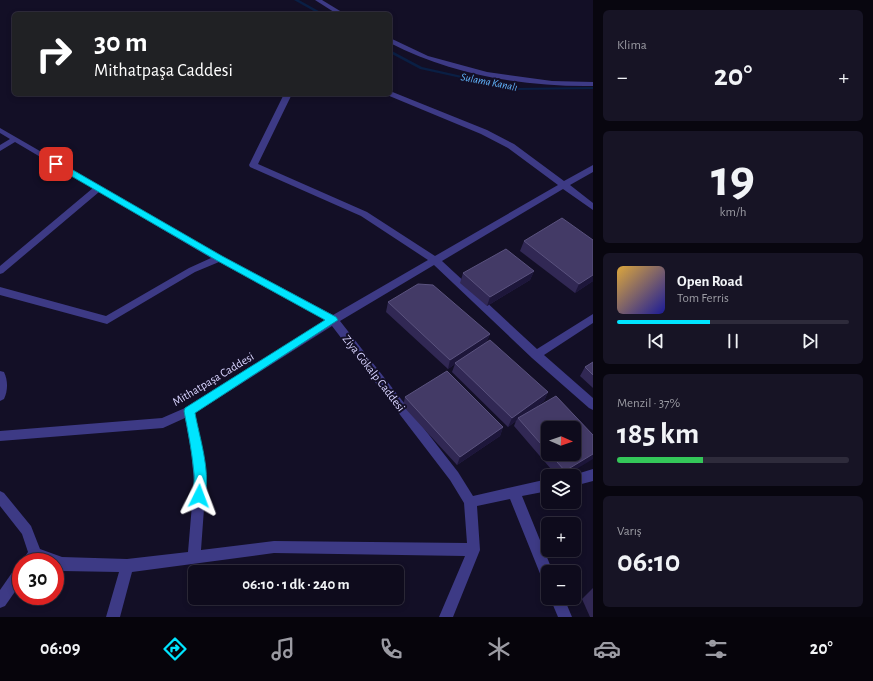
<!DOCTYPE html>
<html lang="tr">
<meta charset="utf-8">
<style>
body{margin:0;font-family:"Alegreya Sans",sans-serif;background:#171425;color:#f1f3f6;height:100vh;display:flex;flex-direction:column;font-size:15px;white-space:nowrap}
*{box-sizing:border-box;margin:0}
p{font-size:13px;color:#9b9ba3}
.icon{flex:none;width:22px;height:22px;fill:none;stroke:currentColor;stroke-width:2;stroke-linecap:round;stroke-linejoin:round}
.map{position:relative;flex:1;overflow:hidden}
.details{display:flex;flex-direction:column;gap:10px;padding:10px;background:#08060f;width:280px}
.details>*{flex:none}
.banner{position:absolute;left:12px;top:12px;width:380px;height:84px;border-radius:6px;box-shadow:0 2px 6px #0003,0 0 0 1px #2e2b3b;background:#202124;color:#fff;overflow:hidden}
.needle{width:26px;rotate:92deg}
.buttons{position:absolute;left:541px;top:421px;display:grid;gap:8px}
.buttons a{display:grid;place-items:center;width:40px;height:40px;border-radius:6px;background:#0e0b1c;box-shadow:0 2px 6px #0003,0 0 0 1px #2e2b3b;font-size:20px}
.speed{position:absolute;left:12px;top:553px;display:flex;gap:8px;font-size:20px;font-weight:700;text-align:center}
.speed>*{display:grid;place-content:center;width:52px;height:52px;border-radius:50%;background:#0e0b1c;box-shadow:0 2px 6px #0003,0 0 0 1px #2e2b3b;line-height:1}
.speed .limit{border:6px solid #d22;background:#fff;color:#111}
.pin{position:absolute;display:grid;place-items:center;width:34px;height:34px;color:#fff;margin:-17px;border-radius:8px;box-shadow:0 2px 6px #0006}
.me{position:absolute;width:44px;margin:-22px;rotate:3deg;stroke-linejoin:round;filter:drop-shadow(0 0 3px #0008)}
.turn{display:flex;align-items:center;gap:14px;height:84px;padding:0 16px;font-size:18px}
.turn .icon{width:52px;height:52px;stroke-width:2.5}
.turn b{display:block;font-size:28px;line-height:34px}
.big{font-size:30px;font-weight:600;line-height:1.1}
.details .widget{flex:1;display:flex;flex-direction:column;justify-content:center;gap:6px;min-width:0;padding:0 14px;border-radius:6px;background:#171425}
.details .dial{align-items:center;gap:0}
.dial b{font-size:52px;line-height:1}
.song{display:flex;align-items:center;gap:12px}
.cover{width:48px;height:48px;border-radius:6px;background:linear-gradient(135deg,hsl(40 70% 55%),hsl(240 70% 35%))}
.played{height:4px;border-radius:2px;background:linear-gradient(90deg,#00e5ff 40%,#2e2b3b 40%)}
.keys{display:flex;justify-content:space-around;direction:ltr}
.heat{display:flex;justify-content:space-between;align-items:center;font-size:22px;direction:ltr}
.charge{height:6px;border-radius:3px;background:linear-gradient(90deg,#34c759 37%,#2e2b3b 0)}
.trip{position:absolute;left:188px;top:565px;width:216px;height:40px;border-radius:6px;background:#0e0b1c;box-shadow:0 2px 6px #0003,0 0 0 1px #2e2b3b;font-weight:600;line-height:40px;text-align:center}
.dock{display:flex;height:64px;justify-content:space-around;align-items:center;background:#06040b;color:#9b9ba3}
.dock .icon{width:28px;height:28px}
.dock .current{color:#00e5ff}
.dock b{font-size:18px;color:#f1f3f6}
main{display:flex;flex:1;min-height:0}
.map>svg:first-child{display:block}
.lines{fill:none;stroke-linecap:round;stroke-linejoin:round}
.stream{fill:#0a1f44;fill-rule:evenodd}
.minor{fill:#3d3a85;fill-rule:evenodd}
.wall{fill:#312854;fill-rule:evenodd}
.shaded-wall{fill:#1d163a}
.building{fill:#433a66;stroke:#5a527e}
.route{fill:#00e5ff;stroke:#0095a6}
.labels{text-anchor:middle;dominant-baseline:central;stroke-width:4;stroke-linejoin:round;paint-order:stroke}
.far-water-label{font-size:11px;font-style:italic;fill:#62b6ff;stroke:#130f26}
.street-label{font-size:12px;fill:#d9d4ff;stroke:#130f26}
</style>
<main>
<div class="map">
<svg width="593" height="617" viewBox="0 0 593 617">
<rect width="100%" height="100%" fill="#130f26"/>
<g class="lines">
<g class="stream">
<polygon points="294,0 299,0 324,14 319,14"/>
<polygon points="390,50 422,67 516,88 593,87 593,89 516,90 420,69 390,53"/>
</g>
<g class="minor">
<polygon points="315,0 322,0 345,14 337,14"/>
<path d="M390 38 428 56 487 72 552 81 593 82V86C523 87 453 75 390 43Z"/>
<path d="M390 91 487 130 514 144 564 181 593 165V172L570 185 593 203V210L563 189 442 261 537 349 593 314V323L544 355 593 398V410L589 408 532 358 434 265 340 321 458 472 473 496 548 479V491L522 496 553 572H548V583L543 581 510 499 477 506 480 550 453 617H439L465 556 274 553 132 572 120 617H106L119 572 62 571 55 568V562L37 560 36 562H21L28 552 22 534 0 506V491L4 493 31 526 40 549 62 557 127 559 188 552 194 481 191 451 185 418 163 428 0 441V431L162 418 185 408 325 320 219 262 195 272 107 324 0 295V287L106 316 189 268 211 258 99 192 3 273 0 274V266L93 188 15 142 0 151V145L10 139 0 133V128L222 256 333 315 428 260 361 216 250 167 249 165 284 94H292L258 164 367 212 435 256 558 185 508 148 481 134 387 95 390 94ZM332 326 450 480 464 503 467 543 274 541 201 550 206 481 203 451 195 413Z"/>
<path d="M0 371 4 372C8 380 8 391 4 399L0 401Z"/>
<polygon points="593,469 593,481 574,486 574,476 570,476"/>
<polygon points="21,565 21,583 5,606 0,608 0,590 16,567"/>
<polygon points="550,598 564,598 572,617 558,617"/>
</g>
</g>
<g class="wall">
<polygon points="524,241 593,281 575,293 520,251"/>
<polygon points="534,271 530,280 487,306 460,283 463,273"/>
<path d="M388 302 490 334 486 343 548 392 544 401 529 412 593 435 565 476H557L514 426 516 421 508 427 452 372 455 364 448 369 386 312ZM548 428 574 454H548Z"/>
<polygon points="593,362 593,388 580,376 585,367"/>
<polygon points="405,397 503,427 500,436 457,465 403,406"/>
<polygon points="593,588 593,617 590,617 582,599"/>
</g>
<g class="shaded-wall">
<polygon points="534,271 530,280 487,306 490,297"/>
<polygon points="593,275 593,281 575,293 579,284"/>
<polygon points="490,334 486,343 455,363 455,364 448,369 450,360"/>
<polygon points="548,392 544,401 519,419 518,418 516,421 508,427 512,418"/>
<polygon points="503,427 500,436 457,465 460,457"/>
<polygon points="593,454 593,459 565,476 562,476 565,471"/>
</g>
<g class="building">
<polygon points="562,218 593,240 593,275 579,284 524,241"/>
<polygon points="506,249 534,271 490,297 463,273"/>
<polygon points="418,284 433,285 490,334 450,360 388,302"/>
<polygon points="490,340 548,392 512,418 455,363"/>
<polygon points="593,362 593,375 585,367"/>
<polygon points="447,371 503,427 460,457 405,397"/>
<polygon points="556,396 593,435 593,454 565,471 550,454 574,454 574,428 548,428 548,452 518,418"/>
</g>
<path class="route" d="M54 162H59L222 256 336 317 338 320 195 413C199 436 213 478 203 500L199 502 195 500C192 493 195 481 194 473 192 452 188 431 184 411L185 408 325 320 216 260 54 166Z"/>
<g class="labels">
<g class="far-water-label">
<text transform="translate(489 82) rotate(11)">Sulama Kanalı</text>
</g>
<g class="street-label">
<text transform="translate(374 373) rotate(52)">Ziya Gökalp Caddesi</text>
<text transform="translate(213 379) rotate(-31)">Mithatpaşa Caddesi</text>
</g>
</g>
</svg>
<div class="buttons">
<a><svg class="needle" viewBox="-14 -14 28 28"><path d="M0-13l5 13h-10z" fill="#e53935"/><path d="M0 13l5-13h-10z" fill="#9b9ba3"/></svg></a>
<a><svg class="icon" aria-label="layers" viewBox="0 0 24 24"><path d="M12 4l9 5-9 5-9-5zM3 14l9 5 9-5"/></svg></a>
<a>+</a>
<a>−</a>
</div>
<div class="speed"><div class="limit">30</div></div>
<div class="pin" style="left:56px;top:164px;background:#d93025"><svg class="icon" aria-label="arrive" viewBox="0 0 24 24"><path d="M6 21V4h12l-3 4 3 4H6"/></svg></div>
<svg class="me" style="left:199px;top:496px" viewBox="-20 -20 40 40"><path d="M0-17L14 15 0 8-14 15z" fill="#00e5ff" stroke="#fff" stroke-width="4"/></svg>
<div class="trip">06:10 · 1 dk · 240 m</div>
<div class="banner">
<div class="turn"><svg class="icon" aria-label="right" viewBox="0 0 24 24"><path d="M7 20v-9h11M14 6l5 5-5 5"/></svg><div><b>30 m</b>Mithatpaşa Caddesi</div></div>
</div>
</div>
<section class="details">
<div class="widget"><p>Klima</p>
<div class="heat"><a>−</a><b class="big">20°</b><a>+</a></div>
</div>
<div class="widget dial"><b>19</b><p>km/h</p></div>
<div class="widget">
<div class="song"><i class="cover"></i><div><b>Open Road</b><p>Tom Ferris</p></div></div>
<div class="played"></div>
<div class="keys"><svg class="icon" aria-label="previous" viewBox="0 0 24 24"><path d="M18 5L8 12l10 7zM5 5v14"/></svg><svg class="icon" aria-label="pause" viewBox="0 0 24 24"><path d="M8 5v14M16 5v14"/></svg><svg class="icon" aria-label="next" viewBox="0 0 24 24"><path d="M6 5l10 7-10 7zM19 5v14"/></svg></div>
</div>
<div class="widget"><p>Menzil · 37%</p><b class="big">185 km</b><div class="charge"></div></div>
<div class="widget"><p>Varış</p><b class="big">06:10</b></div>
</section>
</main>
<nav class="dock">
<b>06:09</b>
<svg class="icon current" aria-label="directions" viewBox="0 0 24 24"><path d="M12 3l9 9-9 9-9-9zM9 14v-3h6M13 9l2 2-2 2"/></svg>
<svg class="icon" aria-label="music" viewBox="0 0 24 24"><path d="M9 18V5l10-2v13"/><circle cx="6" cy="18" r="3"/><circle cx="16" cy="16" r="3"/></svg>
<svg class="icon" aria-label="phone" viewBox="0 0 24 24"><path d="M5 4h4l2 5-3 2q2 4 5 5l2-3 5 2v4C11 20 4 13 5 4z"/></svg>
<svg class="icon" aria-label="climate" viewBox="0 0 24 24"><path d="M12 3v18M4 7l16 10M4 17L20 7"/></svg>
<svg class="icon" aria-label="car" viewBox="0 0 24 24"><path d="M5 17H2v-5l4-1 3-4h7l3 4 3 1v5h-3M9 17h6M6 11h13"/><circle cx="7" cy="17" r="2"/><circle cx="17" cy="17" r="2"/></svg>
<svg class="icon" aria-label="filters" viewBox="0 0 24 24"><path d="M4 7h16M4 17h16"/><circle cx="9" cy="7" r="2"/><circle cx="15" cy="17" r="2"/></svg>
<b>20°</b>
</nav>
